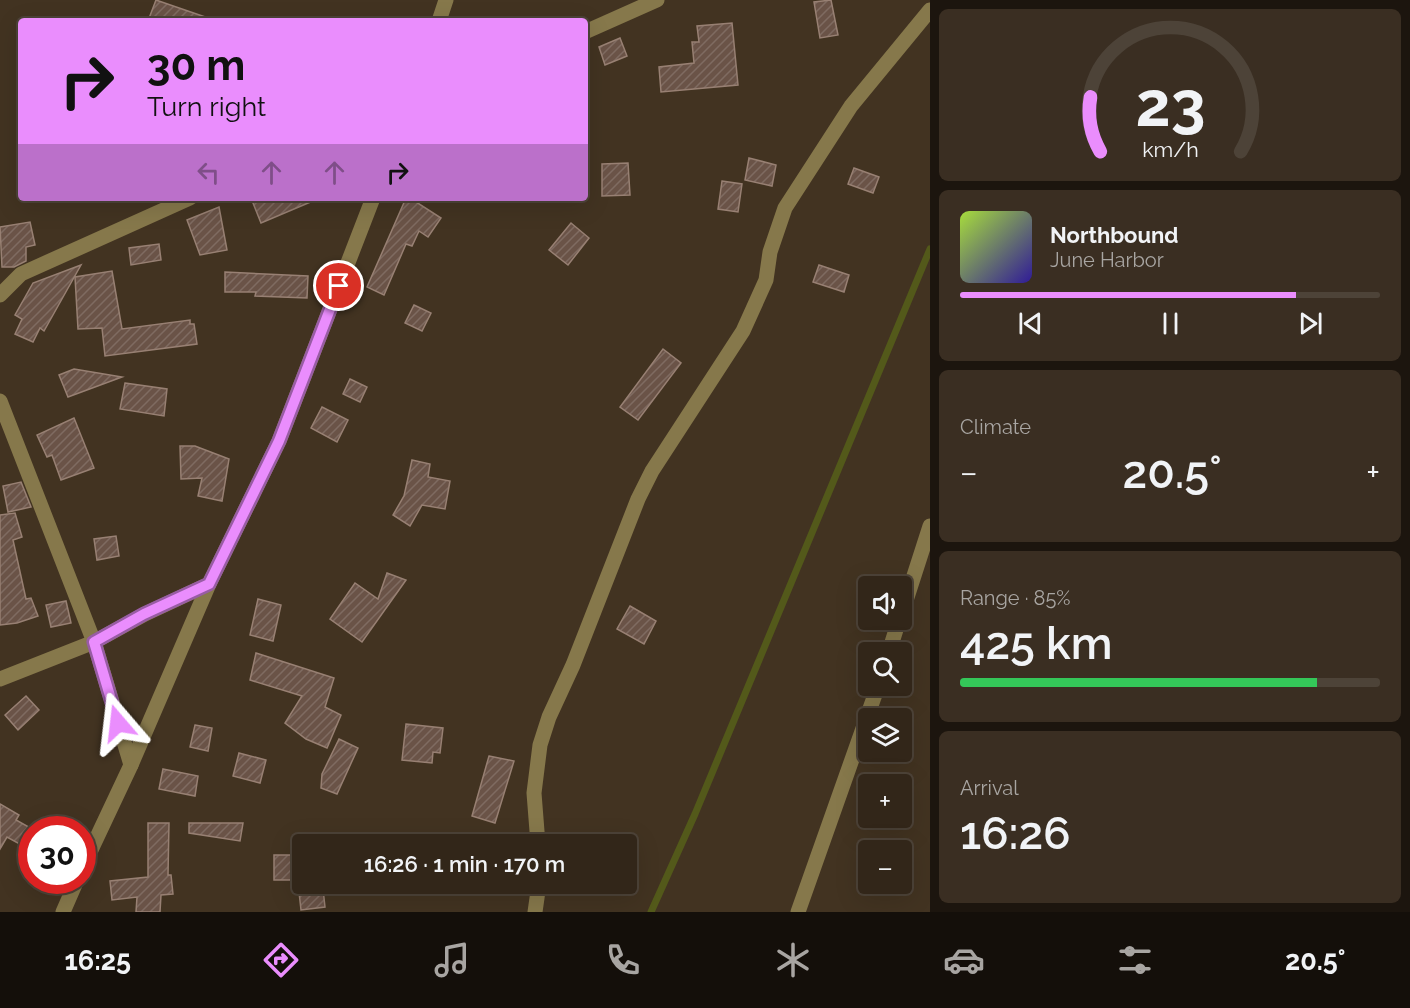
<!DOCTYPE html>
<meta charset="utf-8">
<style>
body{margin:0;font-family:Raleway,sans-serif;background:#3a2e22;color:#f1f3f6;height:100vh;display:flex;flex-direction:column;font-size:22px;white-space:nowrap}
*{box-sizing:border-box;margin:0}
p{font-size:20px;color:#a8a5a2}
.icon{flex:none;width:33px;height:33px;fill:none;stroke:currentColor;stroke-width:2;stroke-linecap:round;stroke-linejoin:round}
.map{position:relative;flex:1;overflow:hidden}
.panel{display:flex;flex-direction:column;gap:9px;padding:9px;background:#1c150e;width:480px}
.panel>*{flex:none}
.hud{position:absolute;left:18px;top:18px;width:570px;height:183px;border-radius:6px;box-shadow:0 6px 24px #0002,0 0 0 2px #4d4338;background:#ea8dfd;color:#111;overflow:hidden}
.buttons{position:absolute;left:858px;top:576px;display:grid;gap:12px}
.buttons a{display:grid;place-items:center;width:54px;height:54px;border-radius:6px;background:#322619;box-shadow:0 6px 24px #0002,0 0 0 2px #4d4338;font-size:30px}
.speed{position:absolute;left:18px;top:816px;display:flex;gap:12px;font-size:30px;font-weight:700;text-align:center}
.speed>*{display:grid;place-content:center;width:78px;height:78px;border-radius:50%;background:#322619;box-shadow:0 6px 24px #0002,0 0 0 2px #4d4338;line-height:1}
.speed .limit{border:9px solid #d22;background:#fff;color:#111}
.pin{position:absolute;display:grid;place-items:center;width:51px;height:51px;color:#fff;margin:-26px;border:3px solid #fff;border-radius:50%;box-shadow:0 2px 6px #0007}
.me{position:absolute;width:66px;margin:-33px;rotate:343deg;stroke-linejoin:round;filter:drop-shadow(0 0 4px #0008)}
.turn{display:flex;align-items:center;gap:21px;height:126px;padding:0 30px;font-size:27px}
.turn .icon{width:78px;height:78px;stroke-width:2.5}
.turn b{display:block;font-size:42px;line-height:51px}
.lanes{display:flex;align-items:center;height:57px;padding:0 30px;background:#0003;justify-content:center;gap:30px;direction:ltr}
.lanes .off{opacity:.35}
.big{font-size:45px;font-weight:600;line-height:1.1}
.panel .tile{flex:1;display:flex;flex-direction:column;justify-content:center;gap:9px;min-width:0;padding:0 21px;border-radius:9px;background:#3a2e22}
.panel .dial{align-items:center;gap:0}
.dial svg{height:156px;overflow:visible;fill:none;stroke:#4d4338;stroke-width:7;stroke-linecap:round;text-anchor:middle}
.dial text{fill:#f1f3f6;stroke:none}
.song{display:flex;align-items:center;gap:18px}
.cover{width:72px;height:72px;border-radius:9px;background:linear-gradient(135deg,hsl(80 70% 55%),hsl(250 70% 35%))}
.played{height:6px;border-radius:3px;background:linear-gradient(90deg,#ea8dfd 80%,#4d4338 80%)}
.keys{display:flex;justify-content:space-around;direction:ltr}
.heat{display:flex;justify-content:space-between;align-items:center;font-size:33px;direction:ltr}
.charge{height:9px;border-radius:4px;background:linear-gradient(90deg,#34c759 85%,#4d4338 0)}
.trip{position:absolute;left:292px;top:834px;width:345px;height:60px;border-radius:6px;background:#322619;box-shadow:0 6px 24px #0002,0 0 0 2px #4d4338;font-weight:600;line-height:60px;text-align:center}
.tab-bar{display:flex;height:96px;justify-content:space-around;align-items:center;background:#140f0a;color:#a8a5a2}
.tab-bar .icon{width:42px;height:42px}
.tab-bar .selected{color:#ea8dfd}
.tab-bar b{font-size:27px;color:#f1f3f6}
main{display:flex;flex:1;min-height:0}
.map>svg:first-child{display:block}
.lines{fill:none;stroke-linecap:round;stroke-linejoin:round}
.stream{stroke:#53591a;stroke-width:7}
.building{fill:url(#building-hatch);stroke:#988073;stroke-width:1.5}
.minor{stroke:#86784b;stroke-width:15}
.route-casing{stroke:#985ca4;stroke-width:15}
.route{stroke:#ea8dfd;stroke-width:10}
</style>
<main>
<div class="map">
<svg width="930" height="912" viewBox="0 0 930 912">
<defs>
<pattern id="building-hatch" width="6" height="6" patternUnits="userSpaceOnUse" patternTransform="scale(1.5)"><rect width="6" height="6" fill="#6a5347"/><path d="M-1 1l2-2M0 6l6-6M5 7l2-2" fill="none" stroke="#7f6b61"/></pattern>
</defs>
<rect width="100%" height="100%" fill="#423321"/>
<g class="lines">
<polyline class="stream" points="651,912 695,814 930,249"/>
</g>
<g class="building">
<polygon points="156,0 211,19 210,21 148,21"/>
<polygon points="831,0 838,35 820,38 814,2"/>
<polygon points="732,23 738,85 661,92 659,67 694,63 692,42 699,42 697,26"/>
<polygon points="620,38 627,56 605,65 599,47"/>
<polygon points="749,158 776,165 772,186 745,180"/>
<polygon points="628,163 630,195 602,196 602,164"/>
<polygon points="854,168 879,177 873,193 848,184"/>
<polygon points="722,181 742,184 738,212 718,209"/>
<polygon points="251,198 320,198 261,223"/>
<polygon points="406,198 410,198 441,218 428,237 419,231 412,246 406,244 384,295 367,287"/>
<polygon points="219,207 227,250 200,255 187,220"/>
<polygon points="30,222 35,245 26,247 26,261 14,267 2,267 0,227"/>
<polygon points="571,223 589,238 568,265 549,250"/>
<polygon points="159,244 161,260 131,265 129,248"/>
<polygon points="81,265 44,331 40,328 33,342 15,334 22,319 15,315 33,283"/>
<polygon points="819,265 849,275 844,292 813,282"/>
<polygon points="112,271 122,329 190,320 190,324 194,324 197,344 105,356 102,328 78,329 75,277"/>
<polygon points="225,272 308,276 307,298 255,296 256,292 225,292"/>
<polygon points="414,305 431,313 422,331 405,323"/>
<polygon points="663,349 681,363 638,420 620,407"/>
<polygon points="74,369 122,377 68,397 59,375"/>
<polygon points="350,379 367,387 360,402 343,394"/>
<polygon points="125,383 167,389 164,416 120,409"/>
<polygon points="322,407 348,420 337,442 311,428"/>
<polygon points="74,418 94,468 61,480 52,455 47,457 37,435"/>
<polygon points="180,446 195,446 229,459 222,501 198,496 202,478 181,479"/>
<polygon points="412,460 430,464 428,477 450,481 445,509 422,505 410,526 393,515 404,496"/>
<polygon points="21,482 31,507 8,512 3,486"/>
<polygon points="15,513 22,537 13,540 26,599 31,598 38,616 17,623 0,625 0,515"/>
<polygon points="116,536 119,556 97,560 94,539"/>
<polygon points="387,573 406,580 362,642 330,619 355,583 378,599"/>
<polygon points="258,599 281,605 273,641 250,635"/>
<polygon points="66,601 71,623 51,627 46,605"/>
<polygon points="630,606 656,621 644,644 617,629"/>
<polygon points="256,653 334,678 325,707 341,715 327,748 306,739 285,723 302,696 250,680"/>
<polygon points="26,696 39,710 18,730 5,715"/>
<polygon points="406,724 443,728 440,753 433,752 432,763 402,760"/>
<polygon points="195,725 212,728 208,751 190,747"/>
<polygon points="339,739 358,748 337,794 321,788 322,774"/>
<polygon points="239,753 266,760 260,783 233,776"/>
<polygon points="489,756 514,761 495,823 472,816"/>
<polygon points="163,769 198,776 195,796 159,789"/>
<polygon points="0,804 19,815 16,820 34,830 32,830 25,847 7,837 0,849"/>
<polygon points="148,823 169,823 168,875 171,875 173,894 161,895 160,912 136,912 137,897 112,900 110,881 148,877"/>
<polygon points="189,823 243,823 240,841 189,833"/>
<rect x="274" y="855" width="29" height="25"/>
<polygon points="323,889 325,907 301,910 299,892"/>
</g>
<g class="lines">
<g class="minor">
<polyline points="439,21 446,0"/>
<polyline points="585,32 657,0"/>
<polyline points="0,295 21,274 190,198"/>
<polyline points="0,401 94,642 131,765"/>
<polyline points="902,613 930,526"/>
<polyline points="889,652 899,620"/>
<polyline points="0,679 94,642 145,614 209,584"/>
<polyline points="538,844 534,793 540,745 549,717 573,665 638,499 652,471 743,331 766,280 770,252 785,208 851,106 930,10"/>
<polyline points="82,869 131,765 209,584 279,441 373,198"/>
<polyline points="63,912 77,880"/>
<polyline points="535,912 539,884"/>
<polyline points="798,912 878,686"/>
</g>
</g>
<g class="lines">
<g class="route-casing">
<polyline id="route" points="118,723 94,642 144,614 209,584 279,441 339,286"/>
</g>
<use href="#route" class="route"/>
</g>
</svg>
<div class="buttons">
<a><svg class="icon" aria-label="sound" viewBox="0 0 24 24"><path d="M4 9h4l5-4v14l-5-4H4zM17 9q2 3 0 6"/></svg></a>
<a><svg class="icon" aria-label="search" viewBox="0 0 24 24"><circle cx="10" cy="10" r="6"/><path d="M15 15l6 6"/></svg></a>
<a><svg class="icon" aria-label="layers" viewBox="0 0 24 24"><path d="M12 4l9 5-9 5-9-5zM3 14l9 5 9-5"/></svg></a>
<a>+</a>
<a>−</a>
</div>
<div class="speed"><div class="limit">30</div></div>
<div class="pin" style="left:339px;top:286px;background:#d93025"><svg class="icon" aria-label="arrive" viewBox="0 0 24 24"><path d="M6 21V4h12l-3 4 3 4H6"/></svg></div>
<svg class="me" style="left:118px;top:723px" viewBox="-20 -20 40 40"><path d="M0-17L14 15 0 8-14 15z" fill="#ea8dfd" stroke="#fff" stroke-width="4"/></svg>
<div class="trip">16:26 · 1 min · 170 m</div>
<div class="hud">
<div class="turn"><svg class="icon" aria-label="right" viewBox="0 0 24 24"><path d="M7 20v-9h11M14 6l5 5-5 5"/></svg><div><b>30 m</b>Turn right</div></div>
<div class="lanes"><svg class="icon off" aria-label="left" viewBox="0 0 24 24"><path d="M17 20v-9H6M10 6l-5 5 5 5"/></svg><svg class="icon off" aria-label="ahead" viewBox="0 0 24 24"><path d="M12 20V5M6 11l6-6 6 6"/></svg><svg class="icon off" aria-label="ahead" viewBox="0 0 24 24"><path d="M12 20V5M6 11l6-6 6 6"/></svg><svg class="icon" aria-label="right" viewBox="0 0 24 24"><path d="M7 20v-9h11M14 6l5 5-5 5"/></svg></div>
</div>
</div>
<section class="panel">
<div class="tile dial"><svg viewBox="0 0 100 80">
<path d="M14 69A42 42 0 1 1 86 69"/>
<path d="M14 69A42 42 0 0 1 9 41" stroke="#ea8dfd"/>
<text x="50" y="56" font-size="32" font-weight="700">23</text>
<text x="50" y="72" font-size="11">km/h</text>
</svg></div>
<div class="tile">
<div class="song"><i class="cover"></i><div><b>Northbound</b><p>June Harbor</p></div></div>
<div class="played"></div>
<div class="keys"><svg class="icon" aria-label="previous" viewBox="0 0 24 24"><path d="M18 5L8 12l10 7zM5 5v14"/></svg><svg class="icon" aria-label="pause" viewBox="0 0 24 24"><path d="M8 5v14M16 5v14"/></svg><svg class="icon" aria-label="next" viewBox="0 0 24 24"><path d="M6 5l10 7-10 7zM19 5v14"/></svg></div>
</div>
<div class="tile"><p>Climate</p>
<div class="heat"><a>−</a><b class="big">20.5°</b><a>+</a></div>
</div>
<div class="tile"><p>Range · 85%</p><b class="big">425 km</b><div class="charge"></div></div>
<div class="tile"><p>Arrival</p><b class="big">16:26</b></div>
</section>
</main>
<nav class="tab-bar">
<b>16:25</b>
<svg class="icon selected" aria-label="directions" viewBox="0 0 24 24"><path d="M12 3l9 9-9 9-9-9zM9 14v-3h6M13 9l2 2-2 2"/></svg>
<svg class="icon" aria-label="music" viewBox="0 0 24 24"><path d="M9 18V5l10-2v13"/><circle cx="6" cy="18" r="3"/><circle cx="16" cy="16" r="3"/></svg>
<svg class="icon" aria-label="phone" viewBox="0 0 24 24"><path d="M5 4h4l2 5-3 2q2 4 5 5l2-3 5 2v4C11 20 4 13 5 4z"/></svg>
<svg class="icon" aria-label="climate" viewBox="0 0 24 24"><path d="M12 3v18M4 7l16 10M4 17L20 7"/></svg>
<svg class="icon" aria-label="car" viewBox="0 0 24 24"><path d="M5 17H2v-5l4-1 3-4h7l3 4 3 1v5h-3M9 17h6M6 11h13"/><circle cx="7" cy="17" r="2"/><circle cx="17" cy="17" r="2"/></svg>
<svg class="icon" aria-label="filters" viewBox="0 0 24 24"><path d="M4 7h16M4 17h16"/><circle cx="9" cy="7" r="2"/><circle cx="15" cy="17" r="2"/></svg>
<b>20.5°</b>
</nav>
